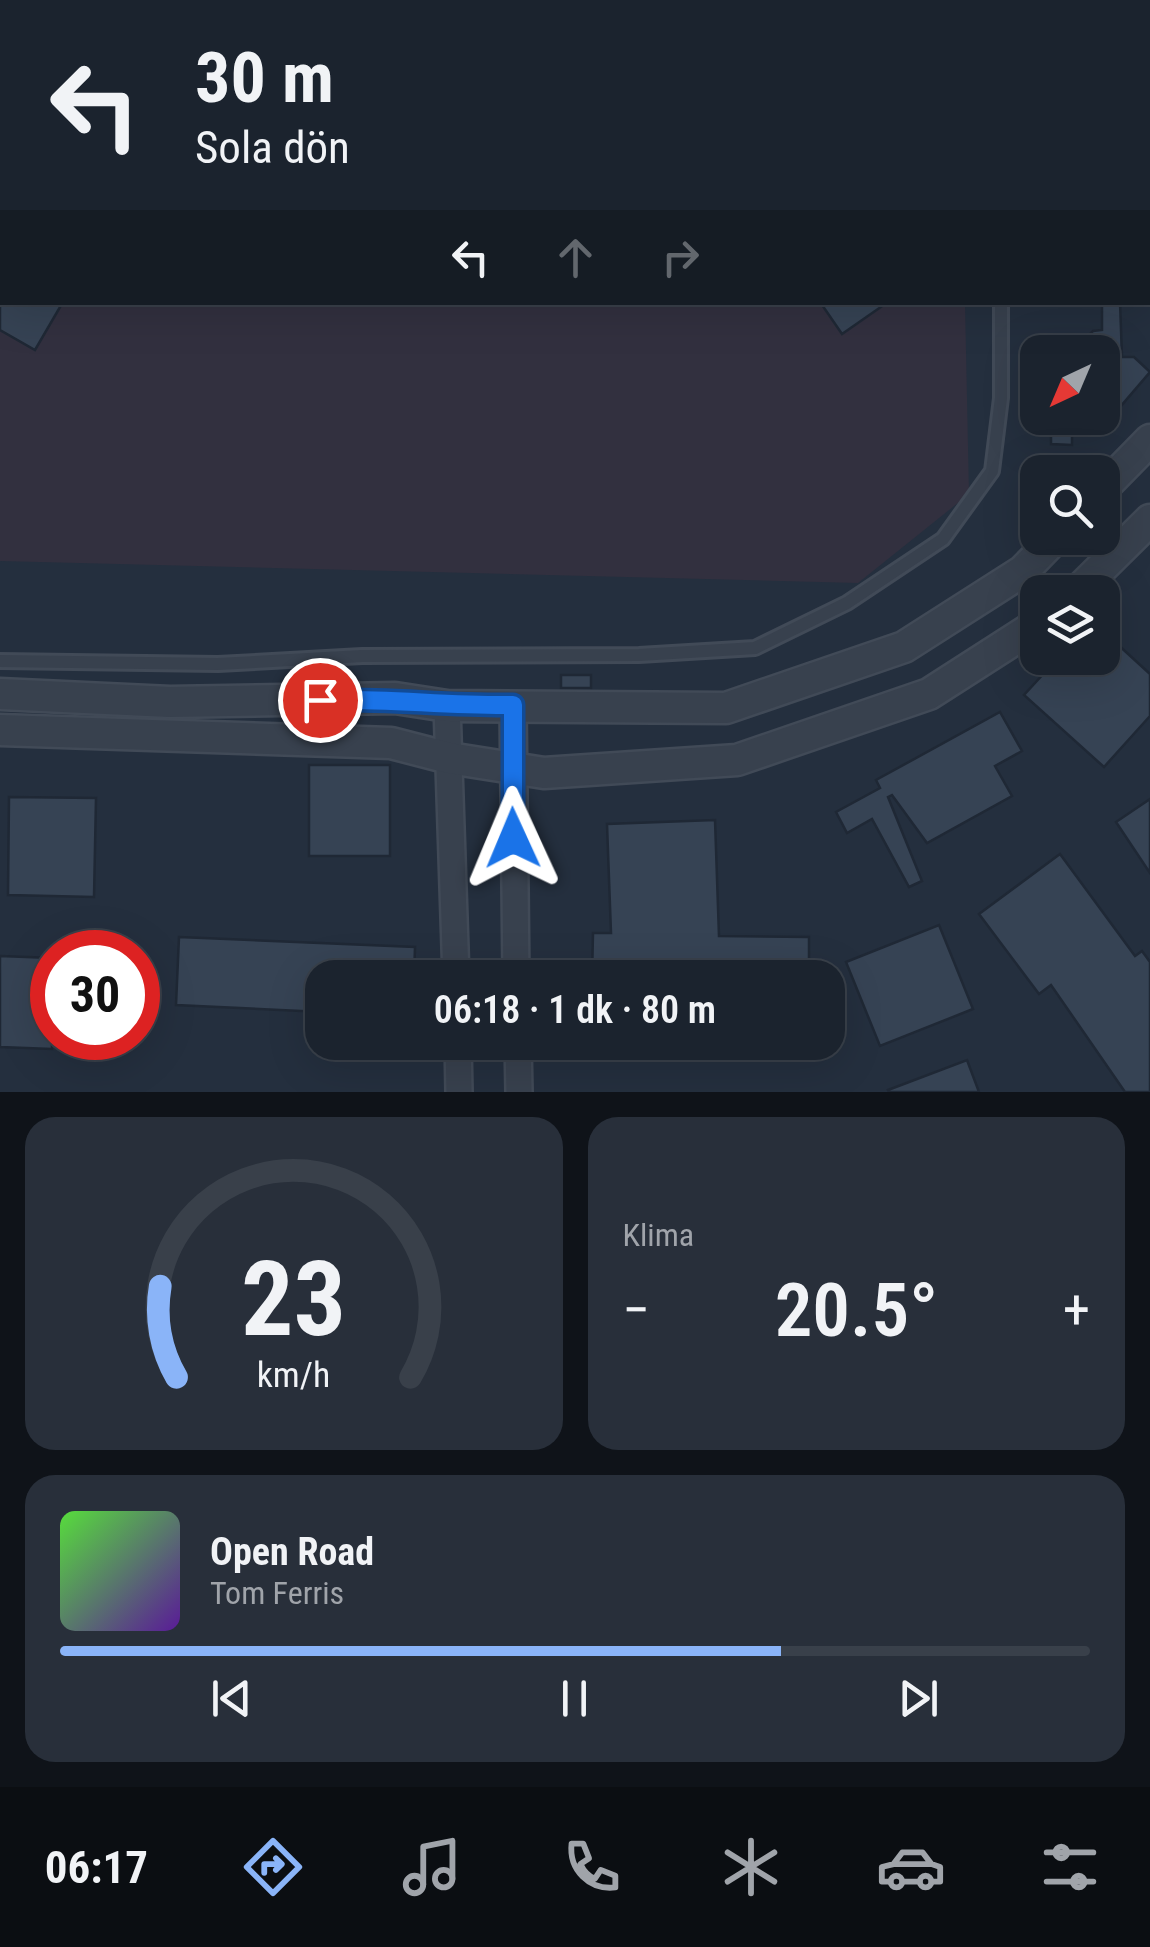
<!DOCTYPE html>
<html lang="tr">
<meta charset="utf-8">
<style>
body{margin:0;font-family:"Roboto Condensed",sans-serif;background:#282f3a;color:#f1f3f6;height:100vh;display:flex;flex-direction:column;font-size:38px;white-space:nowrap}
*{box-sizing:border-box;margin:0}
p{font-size:32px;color:#a0a4aa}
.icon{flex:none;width:55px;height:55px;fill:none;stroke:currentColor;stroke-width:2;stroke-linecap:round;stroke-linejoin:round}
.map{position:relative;height:1092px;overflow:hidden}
.drawer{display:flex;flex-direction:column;gap:25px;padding:25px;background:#0f1319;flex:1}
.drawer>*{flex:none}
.guide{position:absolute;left:0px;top:0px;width:1150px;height:305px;box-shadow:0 10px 40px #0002,0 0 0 2px #39404a;background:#1b232e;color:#f1f3f6;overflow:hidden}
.needle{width:65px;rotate:224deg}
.controls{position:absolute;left:1020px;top:335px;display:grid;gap:20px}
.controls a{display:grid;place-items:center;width:100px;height:100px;border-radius:20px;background:#1b232e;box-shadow:0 10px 40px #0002,0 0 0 2px #39404a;font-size:50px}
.speed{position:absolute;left:30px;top:930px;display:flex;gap:20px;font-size:50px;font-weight:700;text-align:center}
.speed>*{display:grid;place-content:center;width:130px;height:130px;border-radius:50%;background:#1b232e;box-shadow:0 10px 40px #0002,0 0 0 2px #39404a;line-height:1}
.speed .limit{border:15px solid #d22;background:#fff;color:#111}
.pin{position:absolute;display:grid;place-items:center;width:85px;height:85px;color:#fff;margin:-42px;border:5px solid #fff;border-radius:50%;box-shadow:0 2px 10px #0007}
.me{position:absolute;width:110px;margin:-55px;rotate:359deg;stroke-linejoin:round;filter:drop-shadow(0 0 8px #0008)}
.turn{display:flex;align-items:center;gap:35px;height:210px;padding:0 30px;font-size:45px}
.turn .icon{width:130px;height:130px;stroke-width:2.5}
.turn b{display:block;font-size:70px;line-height:85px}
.lanes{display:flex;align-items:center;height:95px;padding:0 30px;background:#0003;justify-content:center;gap:50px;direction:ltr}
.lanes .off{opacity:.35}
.big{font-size:75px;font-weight:600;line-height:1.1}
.drawer .tile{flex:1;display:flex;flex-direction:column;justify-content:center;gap:15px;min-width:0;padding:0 35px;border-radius:30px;background:#282f3a}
.drawer .dial{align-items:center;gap:0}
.dial svg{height:260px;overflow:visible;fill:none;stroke:#39404a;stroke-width:7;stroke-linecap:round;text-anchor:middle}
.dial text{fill:#f1f3f6;stroke:none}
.song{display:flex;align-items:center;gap:30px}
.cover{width:120px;height:120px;border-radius:15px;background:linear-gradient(135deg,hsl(110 70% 55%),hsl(270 70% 35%))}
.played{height:10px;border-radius:5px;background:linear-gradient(90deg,#8ab4f8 70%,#39404a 70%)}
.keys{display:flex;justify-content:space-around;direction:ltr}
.heat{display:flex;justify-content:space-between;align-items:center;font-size:55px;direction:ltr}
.drawer .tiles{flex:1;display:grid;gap:25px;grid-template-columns:1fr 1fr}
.tile:last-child{grid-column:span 2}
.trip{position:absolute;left:305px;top:960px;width:540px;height:100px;border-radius:30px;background:#1b232e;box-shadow:0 10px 40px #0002,0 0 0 2px #39404a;font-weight:600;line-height:100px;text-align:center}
.menu{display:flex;height:160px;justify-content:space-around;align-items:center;background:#0b0e12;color:#a0a4aa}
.menu .icon{width:70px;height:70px}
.menu .selected{color:#8ab4f8}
.menu b{font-size:45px;color:#f1f3f6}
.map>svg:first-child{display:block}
.medical{fill:#32303f}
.building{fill:#364354;stroke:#1f2835;stroke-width:2.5}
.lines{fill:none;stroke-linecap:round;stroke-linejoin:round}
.service-casing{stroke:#414a57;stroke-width:18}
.minor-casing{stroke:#414a57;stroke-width:30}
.tertiary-casing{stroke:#414a57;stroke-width:35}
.service{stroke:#38414e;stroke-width:12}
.minor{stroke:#38414e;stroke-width:25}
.tertiary{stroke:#38414e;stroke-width:30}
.route-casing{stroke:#114b97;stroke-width:25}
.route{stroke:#1a73e8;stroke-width:18}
</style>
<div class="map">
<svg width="1150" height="1092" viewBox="0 0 1150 1092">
<rect width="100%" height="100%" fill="#242f3e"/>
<polygon class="medical" points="0,0 958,0 2,2 2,302 965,303 969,494 858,583 0,561"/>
<g class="building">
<polygon points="0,302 63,302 35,350 0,330"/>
<polygon points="820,302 888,302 842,334"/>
<polygon points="1102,302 1120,302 1122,357 1134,357 1150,372 1102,428 1102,352 1086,352 1085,339 1093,331 1102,330"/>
<polygon points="1051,418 1072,418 1072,445 1051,444"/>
<polygon points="1102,630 1150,674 1150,716 1104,767 1024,695 1047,670 1032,658 1102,658"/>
<rect x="561" y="675" width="30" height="13"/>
<polygon points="1000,712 1022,751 995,766 1012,796 927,843 892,795 888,797 922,881 909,887 872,819 847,833 836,812 880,788 876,780"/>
<rect x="309" y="765" width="81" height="91"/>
<polygon points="9,797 96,798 94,897 8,895"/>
<polygon points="1150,799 1150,873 1116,822"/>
<polygon points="715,820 719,936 809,937 809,978 592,978 593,933 611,933 607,824"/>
<polygon points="1060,854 1135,956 1142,951 1150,962 1150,1092 1125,1092 1051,985 1039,994 979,914"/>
<polygon points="939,925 973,1009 880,1046 846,962"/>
<polygon points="179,937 415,947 414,978 322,978 322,1012 176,1005"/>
<polygon points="0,956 52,958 52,1049 0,1047"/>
<polygon points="967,1060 979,1092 889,1092 888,1090"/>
</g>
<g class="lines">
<g class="service-casing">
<g id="service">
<polyline points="994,0 994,2"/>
<polyline points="0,661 218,664 362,656 639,655 755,648 847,603 943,539 992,471 1001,398 1001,302"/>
</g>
</g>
<g class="minor-casing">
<g id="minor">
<polyline points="513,705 516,978"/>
<polyline points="447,706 456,978"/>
<polyline points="458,1042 459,1092"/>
<polyline points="518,1042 519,1092"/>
</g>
</g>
<g class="tertiary-casing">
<g id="tertiary">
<polyline points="1102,489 1150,440"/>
<polyline points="1077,592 1150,520"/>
<polyline points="0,694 170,702 395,698 447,706 726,708 904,647 1023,571 1055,538"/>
<polyline points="0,730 391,743 449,758 544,773 737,760 929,694 1038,624"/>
</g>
</g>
<use href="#service" class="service"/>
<use href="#minor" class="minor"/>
<use href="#tertiary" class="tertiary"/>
</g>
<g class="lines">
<g class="route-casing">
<path id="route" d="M320 700C385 698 448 706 513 705V838"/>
</g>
<use href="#route" class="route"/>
</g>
</svg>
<div class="controls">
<a><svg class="needle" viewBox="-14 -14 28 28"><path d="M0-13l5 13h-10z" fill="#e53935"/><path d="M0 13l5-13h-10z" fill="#a0a4aa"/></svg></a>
<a><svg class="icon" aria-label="search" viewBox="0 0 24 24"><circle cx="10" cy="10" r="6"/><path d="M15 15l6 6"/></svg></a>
<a><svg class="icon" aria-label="layers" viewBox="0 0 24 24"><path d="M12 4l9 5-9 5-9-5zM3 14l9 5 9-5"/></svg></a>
</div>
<div class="speed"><div class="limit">30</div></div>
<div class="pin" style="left:320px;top:700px;background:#d93025"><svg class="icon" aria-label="arrive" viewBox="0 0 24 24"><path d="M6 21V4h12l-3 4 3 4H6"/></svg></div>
<svg class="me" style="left:513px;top:838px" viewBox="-20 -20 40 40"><path d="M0-17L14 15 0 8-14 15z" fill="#1a73e8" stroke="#fff" stroke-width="4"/></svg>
<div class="trip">06:18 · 1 dk · 80 m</div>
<div class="guide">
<div class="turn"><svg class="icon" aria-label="left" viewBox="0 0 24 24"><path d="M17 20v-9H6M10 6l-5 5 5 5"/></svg><div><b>30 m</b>Sola dön</div></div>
<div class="lanes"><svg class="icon" aria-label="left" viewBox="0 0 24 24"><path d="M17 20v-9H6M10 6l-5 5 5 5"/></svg><svg class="icon off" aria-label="ahead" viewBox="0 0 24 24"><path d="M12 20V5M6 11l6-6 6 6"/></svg><svg class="icon off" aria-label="right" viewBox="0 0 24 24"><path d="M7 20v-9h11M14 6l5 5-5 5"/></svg></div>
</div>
</div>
<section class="drawer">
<div class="tiles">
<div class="tile dial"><svg viewBox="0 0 100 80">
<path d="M14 69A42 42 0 1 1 86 69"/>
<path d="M14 69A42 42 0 0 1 9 41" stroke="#8ab4f8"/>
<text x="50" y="56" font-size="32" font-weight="700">23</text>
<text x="50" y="72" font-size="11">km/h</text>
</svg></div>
<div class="tile"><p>Klima</p>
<div class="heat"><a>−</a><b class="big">20.5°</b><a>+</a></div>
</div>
<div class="tile">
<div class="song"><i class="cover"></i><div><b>Open Road</b><p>Tom Ferris</p></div></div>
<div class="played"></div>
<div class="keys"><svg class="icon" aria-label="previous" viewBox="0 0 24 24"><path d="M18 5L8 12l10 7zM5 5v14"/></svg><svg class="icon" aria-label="pause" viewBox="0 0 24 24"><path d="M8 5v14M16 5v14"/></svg><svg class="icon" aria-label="next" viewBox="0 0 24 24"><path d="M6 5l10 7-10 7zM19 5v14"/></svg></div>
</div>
</div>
</section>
<nav class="menu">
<b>06:17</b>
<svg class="icon selected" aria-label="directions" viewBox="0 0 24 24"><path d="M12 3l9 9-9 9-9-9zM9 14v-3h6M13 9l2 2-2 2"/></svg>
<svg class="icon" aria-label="music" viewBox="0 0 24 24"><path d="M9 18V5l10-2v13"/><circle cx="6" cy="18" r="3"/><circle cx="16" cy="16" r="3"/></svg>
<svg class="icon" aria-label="phone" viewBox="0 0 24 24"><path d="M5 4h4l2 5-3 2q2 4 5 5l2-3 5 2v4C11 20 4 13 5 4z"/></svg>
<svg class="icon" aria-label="climate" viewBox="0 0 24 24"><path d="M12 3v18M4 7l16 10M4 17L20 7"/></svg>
<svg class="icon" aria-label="car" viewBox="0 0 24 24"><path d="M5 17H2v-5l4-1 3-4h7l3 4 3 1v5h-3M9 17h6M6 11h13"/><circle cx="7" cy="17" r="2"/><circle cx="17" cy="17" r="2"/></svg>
<svg class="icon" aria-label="filters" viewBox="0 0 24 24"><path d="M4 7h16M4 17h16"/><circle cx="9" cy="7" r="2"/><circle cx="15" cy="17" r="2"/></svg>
</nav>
